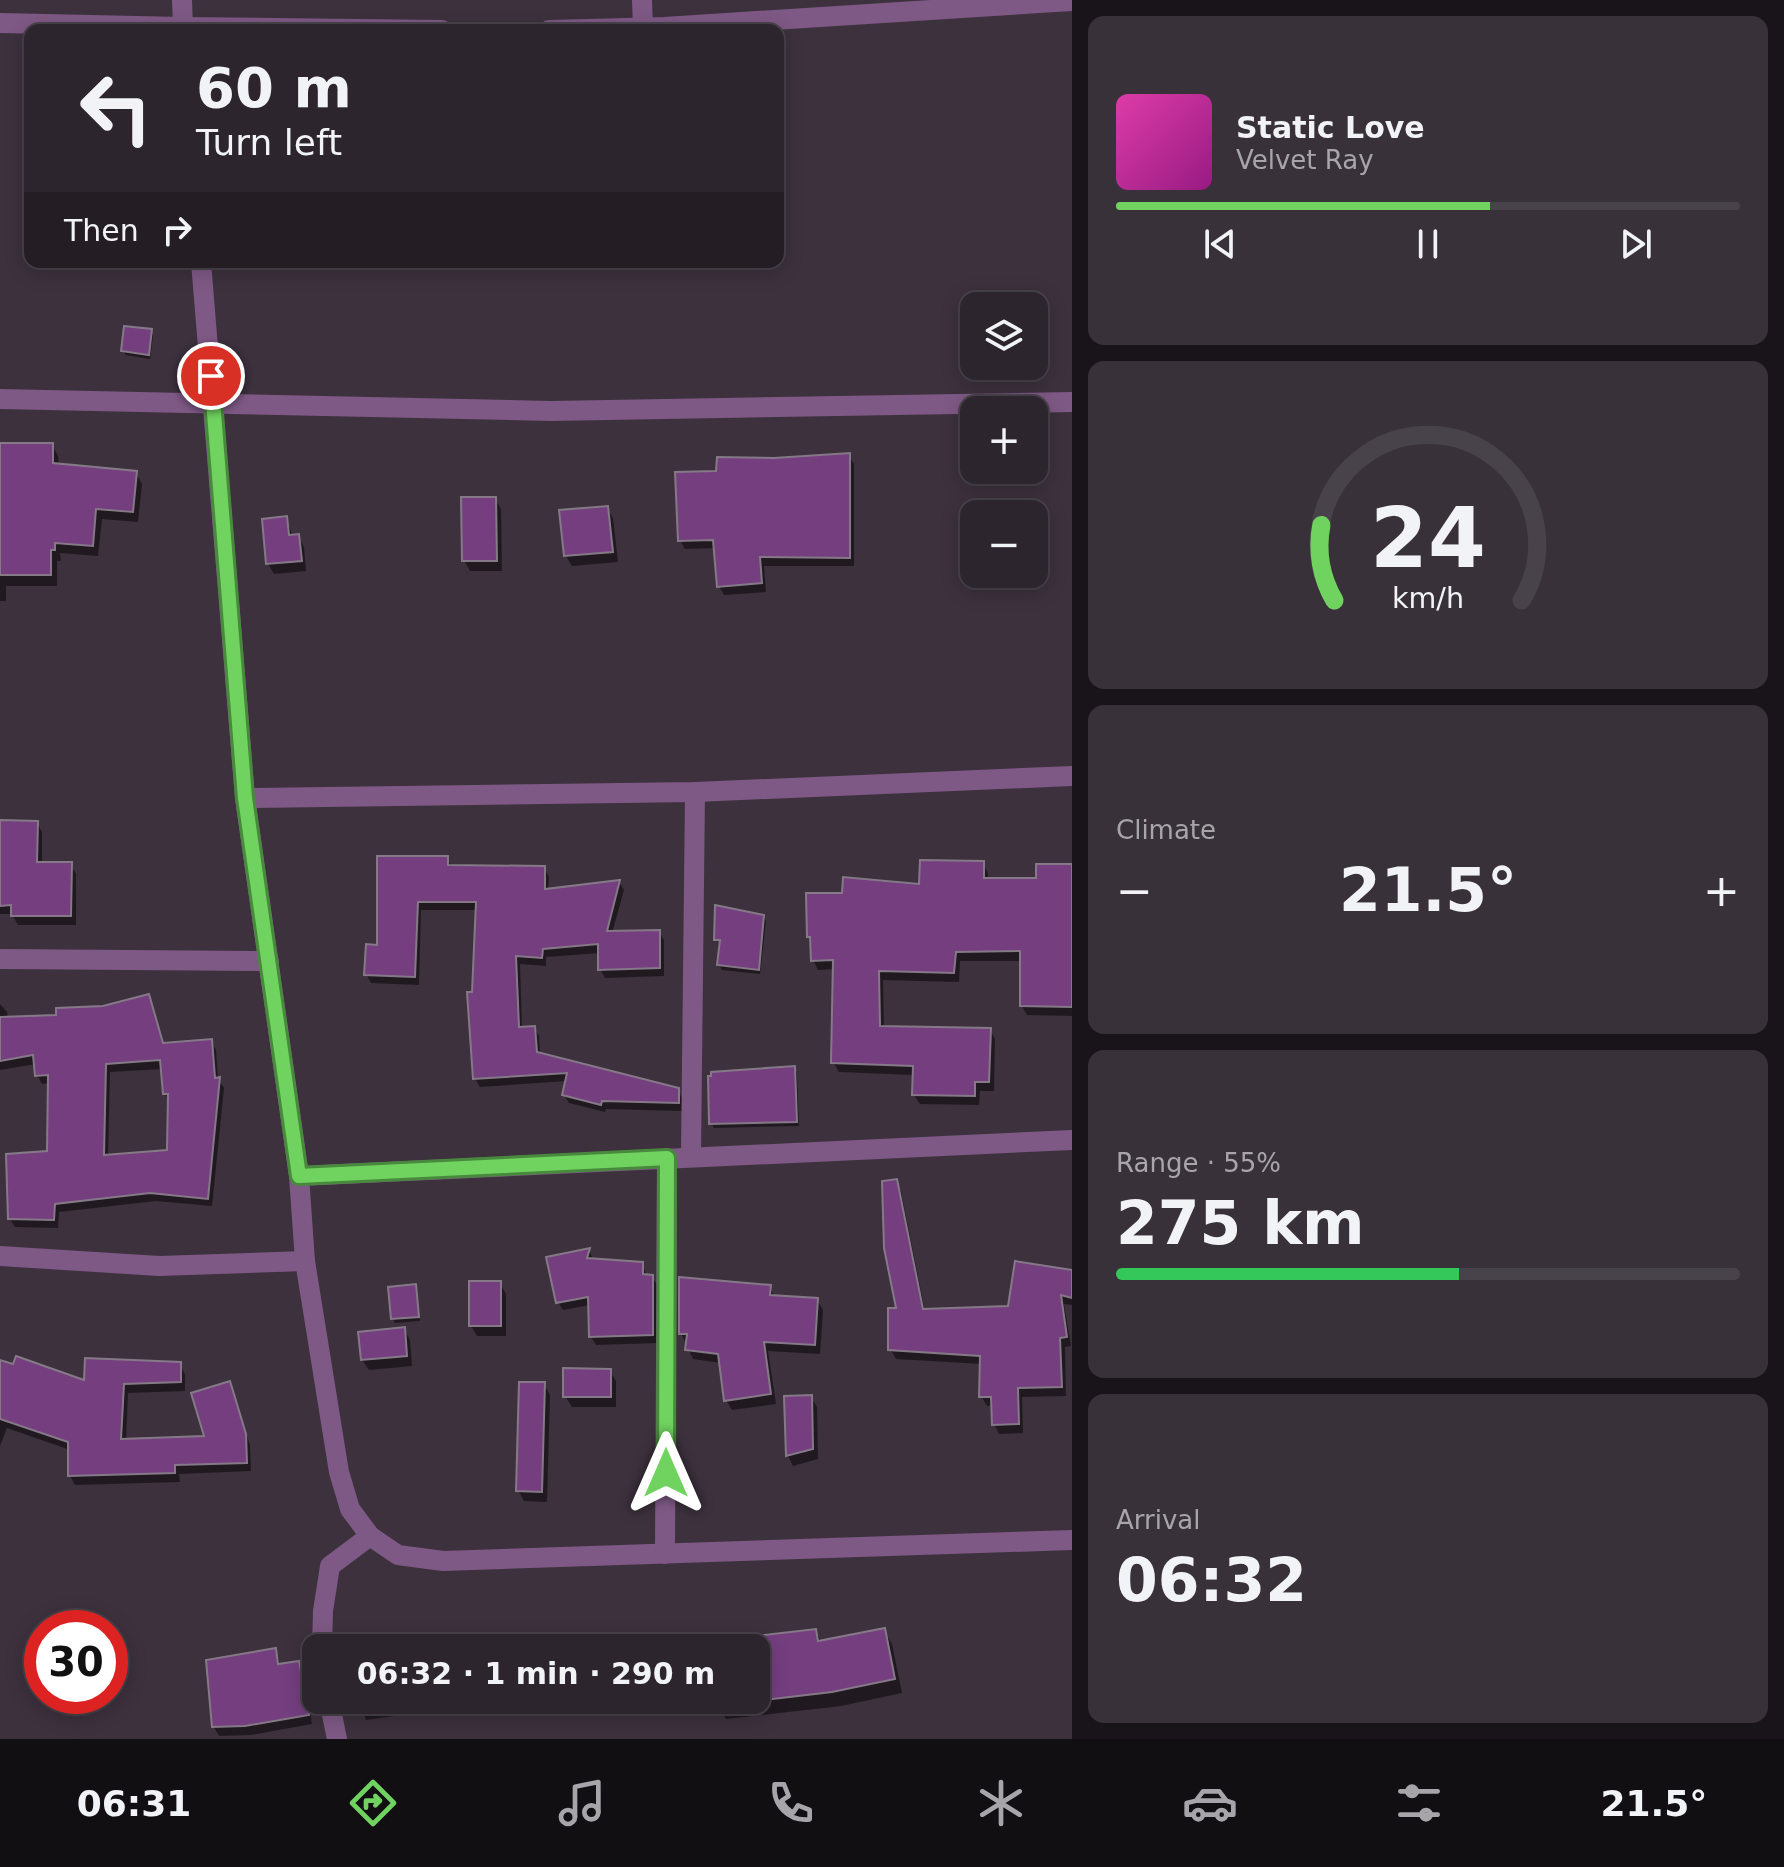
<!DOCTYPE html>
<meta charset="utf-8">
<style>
body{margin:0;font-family:"DejaVu Sans",sans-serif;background:#39313a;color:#f1f3f6;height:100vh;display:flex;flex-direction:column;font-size:30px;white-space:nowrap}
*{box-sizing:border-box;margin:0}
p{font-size:26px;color:#a7a5aa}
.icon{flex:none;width:44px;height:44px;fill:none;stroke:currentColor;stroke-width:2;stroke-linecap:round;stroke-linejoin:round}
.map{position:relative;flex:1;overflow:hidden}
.details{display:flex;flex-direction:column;gap:16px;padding:16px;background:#191419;width:712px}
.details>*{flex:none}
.top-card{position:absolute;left:24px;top:24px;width:760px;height:244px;border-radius:16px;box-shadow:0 4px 20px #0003,0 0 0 2px #48424a;background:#2d252e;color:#f1f3f6;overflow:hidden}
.tools{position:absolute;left:960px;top:292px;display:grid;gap:16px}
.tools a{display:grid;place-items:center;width:88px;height:88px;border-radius:16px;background:#2d252e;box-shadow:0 4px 20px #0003,0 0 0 2px #48424a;font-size:40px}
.speed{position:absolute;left:24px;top:1610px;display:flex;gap:16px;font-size:40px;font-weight:700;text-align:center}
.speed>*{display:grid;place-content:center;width:104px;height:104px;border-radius:50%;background:#2d252e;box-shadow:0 4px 20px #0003,0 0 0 2px #48424a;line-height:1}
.speed .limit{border:12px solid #d22;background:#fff;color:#111}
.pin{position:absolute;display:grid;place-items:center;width:68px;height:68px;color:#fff;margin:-34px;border:4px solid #fff;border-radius:50%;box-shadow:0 2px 8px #0007}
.me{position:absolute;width:88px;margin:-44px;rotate:0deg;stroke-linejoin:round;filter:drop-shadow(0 0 6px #0008)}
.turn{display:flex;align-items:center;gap:28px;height:168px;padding:0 40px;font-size:36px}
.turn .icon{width:104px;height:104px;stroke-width:2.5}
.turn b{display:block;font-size:56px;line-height:68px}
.then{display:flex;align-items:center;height:76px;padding:0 40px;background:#0003;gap:16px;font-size:30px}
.big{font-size:60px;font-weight:700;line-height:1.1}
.details .card{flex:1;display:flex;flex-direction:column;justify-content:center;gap:12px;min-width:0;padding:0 28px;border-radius:16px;background:#39313a}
.details .dial{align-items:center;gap:0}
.dial svg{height:208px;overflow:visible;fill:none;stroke:#48424a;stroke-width:7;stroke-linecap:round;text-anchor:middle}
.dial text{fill:#f1f3f6;stroke:none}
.song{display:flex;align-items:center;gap:24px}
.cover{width:96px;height:96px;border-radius:12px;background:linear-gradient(135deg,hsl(320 70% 55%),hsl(310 70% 35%))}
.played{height:8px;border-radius:4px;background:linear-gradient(90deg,#70d35f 60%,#48424a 60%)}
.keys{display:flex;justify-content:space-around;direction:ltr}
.heat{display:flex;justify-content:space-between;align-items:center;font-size:44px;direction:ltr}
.charge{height:12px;border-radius:6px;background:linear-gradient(90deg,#34c759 55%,#48424a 0)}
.trip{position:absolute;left:302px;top:1634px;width:468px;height:80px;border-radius:16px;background:#2d252e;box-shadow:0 4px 20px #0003,0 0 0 2px #48424a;font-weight:700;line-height:80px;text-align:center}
.tab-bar{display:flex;height:128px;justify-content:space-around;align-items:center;background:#120f12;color:#a7a5aa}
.tab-bar .icon{width:56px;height:56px}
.tab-bar .current{color:#70d35f}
.tab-bar b{font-size:36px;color:#f1f3f6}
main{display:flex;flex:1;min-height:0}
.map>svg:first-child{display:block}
.shadow{fill:#0007;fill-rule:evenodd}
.building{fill:#743e7f;stroke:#857987;stroke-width:2;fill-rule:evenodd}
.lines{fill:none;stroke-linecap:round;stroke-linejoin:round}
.street{stroke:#7e5985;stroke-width:20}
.route-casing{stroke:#49893e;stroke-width:20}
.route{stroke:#70d35f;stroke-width:14}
</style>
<main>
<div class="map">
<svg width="1072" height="1739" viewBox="0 0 1072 1739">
<rect width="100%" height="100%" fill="#3c313d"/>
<g class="shadow">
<polygon points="151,331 153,336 150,359 126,355 123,351"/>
<polygon points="0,445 52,445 58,456 59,466 136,473 142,484 138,522 102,519 98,556 60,553 61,561 57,561 57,586 6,586 6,601 0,601"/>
<polygon points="848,455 854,464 854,566 764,566 766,592 724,595 719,586 716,548 685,549 680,540 718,473 774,460"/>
<polygon points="495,499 501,509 502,571 470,571 464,560"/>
<polygon points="607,508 613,518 618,562 572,566 566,556"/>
<polygon points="286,518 293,537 298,536 304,547 306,571 274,574 268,564"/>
<polygon points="0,822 37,823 42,832 42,864 70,864 76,874 76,925 18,925 12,914 0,914"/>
<polygon points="447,858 452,867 544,868 549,877 548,891 619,882 624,890 612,933 659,932 664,940 664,976 605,978 600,969 600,953 546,957 546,966 520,964 522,1029 534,1028 539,1036 540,1055 677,1089 682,1098 682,1111 606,1109 605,1112 569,1103 564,1095 567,1081 480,1087 475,1079 474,994 477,910 421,910 419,985 371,983 366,974 379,947"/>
<polygon points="983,863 988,873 988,880 1038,880 1072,866 1072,1016 1027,1015 1022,1006 1022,961 960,961 959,982 883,980 884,1028 990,1030 995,1039 994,1091 980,1091 979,1105 920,1104 914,1095 914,1075 839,1072 833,1062 835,969 818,970 813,960 812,942 809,936 844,895 921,886"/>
<polygon points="763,916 766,921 760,974 722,970 719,965 722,944 716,939"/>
<path d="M148 996 164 1045 211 1041 216 1050 218 1079 224 1088 212 1206 156 1201 59 1212 58 1228 15 1227 10 1219 49 1153 50 1083 42 1084 37 1075 36 1064 0 1070V1004L7 1012 8 1019 58 1017ZM163 1069 165 1094 170 1102 169 1152 108 1157 110 1072Z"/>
<polygon points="794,1068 797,1073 799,1126 714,1128 711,1123"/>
<polygon points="896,1181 901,1191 925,1311 1010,1308 1072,1272 1072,1305 1064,1304 1071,1346 1065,1347 1066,1396 1022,1397 1023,1433 999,1434 994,1424 993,1405 987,1406 981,1396 982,1364 896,1359 890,1349 899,1310"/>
<polygon points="589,1251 593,1259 642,1264 647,1276 652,1277 657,1285 657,1343 596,1345 591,1337 590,1305 563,1310 558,1302"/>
<polygon points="500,1283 506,1294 506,1336 477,1336 471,1326"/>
<polygon points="415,1287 420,1321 395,1323 393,1319"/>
<polygon points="769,1287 775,1297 817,1300 823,1310 820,1354 768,1351 776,1404 732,1410 726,1400 721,1363 693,1359 681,1333"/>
<polygon points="404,1329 410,1340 412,1366 369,1370 362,1360"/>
<polygon points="0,1362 85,1383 179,1364 185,1374 185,1391 128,1393 126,1441 206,1438 229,1384 250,1445 251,1471 179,1474 180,1482 75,1485 70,1476 70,1450 7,1428 0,1446"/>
<polygon points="610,1371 616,1381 616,1407 572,1407 565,1396"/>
<polygon points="544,1384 550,1395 547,1502 524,1501 518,1490"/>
<polygon points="811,1397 817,1407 818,1459 793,1466 788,1456 787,1398"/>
<polygon points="884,1630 892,1644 902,1693 841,1706 726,1719 718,1705 718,1700 756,1700 756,1648 712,1648 712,1642 815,1631 822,1642"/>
<polygon points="275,1650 281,1666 298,1663 303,1672 312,1724 251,1735 219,1736 214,1727"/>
<polygon points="359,1700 407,1700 409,1714 366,1720"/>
</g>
<g class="building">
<polygon points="124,326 152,329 149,355 121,351"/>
<polygon points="0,443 53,443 53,463 137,471 133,512 96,509 93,546 55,543 55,550 51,550 51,575 0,575"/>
<polygon points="850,453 850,558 760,557 762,583 717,587 713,540 678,541 675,472 716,471 717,457 774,458"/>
<polygon points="461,497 496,497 497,561 462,561"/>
<polygon points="608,506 613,552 564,556 559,510"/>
<polygon points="287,516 289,535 299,534 302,561 266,564 262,519"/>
<polygon points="0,820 38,821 37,862 72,862 71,916 11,916 11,905 0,906"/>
<polygon points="377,856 448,856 448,865 545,866 545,889 620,880 607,931 660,930 660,968 598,970 598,944 543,949 542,958 516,956 519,1027 535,1026 537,1052 679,1088 679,1103 602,1101 601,1105 562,1095 567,1073 473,1079 467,992 472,992 476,902 418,902 415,977 364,975 366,944 377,945"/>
<polygon points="920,860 984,861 984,878 1036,878 1036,864 1072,864 1072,1007 1020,1006 1020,951 956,952 954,973 879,971 880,1026 991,1028 989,1082 975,1082 975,1096 912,1095 913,1066 831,1063 833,960 811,961 810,937 807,937 806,893 842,893 843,877 919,884"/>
<polygon points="715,905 764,915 759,970 717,965 720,940 714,940"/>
<path d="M149 994 163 1043 212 1039 215 1078 220 1077 208 1199 150 1193 55 1204 54 1220 8 1219 6 1154 47 1151 48 1075 35 1076 33 1055 0 1061V1017L56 1015V1008L103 1006ZM160 1060 163 1094H168L167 1150 104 1155 106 1064Z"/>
<polygon points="795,1066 797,1122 709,1124 708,1076 711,1076 711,1072"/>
<polygon points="897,1179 923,1309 1008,1306 1015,1261 1072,1270 1072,1298 1061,1295 1067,1337 1060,1338 1062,1387 1018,1388 1019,1424 992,1425 991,1397 979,1397 980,1356 888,1350 888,1308 896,1308 884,1248 882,1181"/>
<polygon points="590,1248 587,1258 643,1262 643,1274 653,1275 653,1335 589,1337 588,1297 556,1303 546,1257"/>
<polygon points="679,1277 771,1285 770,1295 818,1298 815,1345 764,1342 771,1394 724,1401 718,1354 685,1350 687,1334 679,1334"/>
<rect x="469" y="1281" width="32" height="45"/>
<polygon points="416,1284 419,1317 391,1319 388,1287"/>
<polygon points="405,1327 407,1356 361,1360 358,1332"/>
<polygon points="16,1356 84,1380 85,1358 181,1362 181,1382 124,1384 121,1439 204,1436 191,1393 230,1381 246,1434 247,1463 175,1465 175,1473 68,1476 68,1442 0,1419 0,1360 13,1364"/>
<polygon points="563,1368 611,1369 611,1397 563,1397"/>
<polygon points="519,1382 545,1382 542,1492 516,1491"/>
<polygon points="812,1395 813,1449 786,1456 784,1396"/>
<polygon points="885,1628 895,1679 832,1692 756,1701 756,1636 816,1629 818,1641"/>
<polygon points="276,1648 278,1664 299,1661 309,1715 245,1726 212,1727 206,1660"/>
</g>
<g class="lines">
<g class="street">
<polyline points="642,0 643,28"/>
<polyline points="0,23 183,27 182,0"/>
<polyline points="184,30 183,27 442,30"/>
<polyline points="549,30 664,27 1072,1"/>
<polyline points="201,262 245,798 299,1176 305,1261 339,1472 350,1509 370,1536 398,1555 443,1561 1072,1540"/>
<polyline points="0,399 551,411 1072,402"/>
<polyline points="245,798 695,792 1072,776"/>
<polyline points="0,959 269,961"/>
<polyline points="691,1156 695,792"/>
<polyline points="299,1176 1072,1140"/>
<polyline points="0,1256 159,1266 305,1261"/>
<polyline points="665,1554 667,1158"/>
<polyline points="322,1648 323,1611 330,1566 370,1536"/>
<polyline points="329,1700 337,1739"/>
</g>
</g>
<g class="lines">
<g class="route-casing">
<polyline id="route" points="211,376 245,798 299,1176 667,1158 666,1473"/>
</g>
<use href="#route" class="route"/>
</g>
</svg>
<div class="tools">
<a><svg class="icon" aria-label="layers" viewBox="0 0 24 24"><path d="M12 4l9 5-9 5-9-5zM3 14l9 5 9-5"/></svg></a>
<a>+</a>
<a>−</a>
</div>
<div class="speed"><div class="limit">30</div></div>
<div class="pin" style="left:211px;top:376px;background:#d93025"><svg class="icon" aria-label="arrive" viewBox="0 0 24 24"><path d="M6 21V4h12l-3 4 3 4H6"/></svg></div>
<svg class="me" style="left:666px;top:1473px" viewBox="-20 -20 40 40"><path d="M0-17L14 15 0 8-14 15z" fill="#70d35f" stroke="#fff" stroke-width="4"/></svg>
<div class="trip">06:32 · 1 min · 290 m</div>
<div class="top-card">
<div class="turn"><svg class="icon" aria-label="left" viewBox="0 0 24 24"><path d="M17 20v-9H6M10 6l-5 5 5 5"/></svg><div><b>60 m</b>Turn left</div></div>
<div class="then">Then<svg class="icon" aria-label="right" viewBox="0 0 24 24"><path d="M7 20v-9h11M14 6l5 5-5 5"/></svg></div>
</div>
</div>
<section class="details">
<div class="card">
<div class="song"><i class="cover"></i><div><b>Static Love</b><p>Velvet Ray</p></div></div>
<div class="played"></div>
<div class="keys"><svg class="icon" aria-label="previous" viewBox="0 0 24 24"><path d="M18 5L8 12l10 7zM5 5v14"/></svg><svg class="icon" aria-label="pause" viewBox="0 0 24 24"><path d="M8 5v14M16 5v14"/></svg><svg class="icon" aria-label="next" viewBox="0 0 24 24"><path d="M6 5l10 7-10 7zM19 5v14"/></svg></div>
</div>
<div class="card dial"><svg viewBox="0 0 100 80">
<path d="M14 69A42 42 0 1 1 86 69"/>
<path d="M14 69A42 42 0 0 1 9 40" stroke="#70d35f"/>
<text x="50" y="56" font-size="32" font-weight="700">24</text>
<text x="50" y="72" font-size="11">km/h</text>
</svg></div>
<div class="card"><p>Climate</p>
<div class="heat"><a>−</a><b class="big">21.5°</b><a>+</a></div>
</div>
<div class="card"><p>Range · 55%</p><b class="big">275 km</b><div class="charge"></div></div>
<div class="card"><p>Arrival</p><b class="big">06:32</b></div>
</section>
</main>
<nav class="tab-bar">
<b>06:31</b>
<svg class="icon current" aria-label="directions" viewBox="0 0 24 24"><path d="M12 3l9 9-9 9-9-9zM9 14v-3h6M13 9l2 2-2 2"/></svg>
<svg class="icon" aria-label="music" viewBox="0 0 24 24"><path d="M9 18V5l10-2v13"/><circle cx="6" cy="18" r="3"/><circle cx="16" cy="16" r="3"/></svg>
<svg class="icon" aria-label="phone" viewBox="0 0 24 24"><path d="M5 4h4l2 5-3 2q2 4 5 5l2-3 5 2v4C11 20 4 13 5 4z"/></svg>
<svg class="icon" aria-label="climate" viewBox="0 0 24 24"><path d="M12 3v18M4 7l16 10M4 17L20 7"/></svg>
<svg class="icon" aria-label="car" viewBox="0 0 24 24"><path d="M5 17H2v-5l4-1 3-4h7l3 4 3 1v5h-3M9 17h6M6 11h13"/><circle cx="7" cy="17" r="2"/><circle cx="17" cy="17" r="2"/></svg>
<svg class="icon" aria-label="filters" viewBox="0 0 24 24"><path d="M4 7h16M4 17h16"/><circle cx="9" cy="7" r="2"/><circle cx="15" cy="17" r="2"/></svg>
<b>21.5°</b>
</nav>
